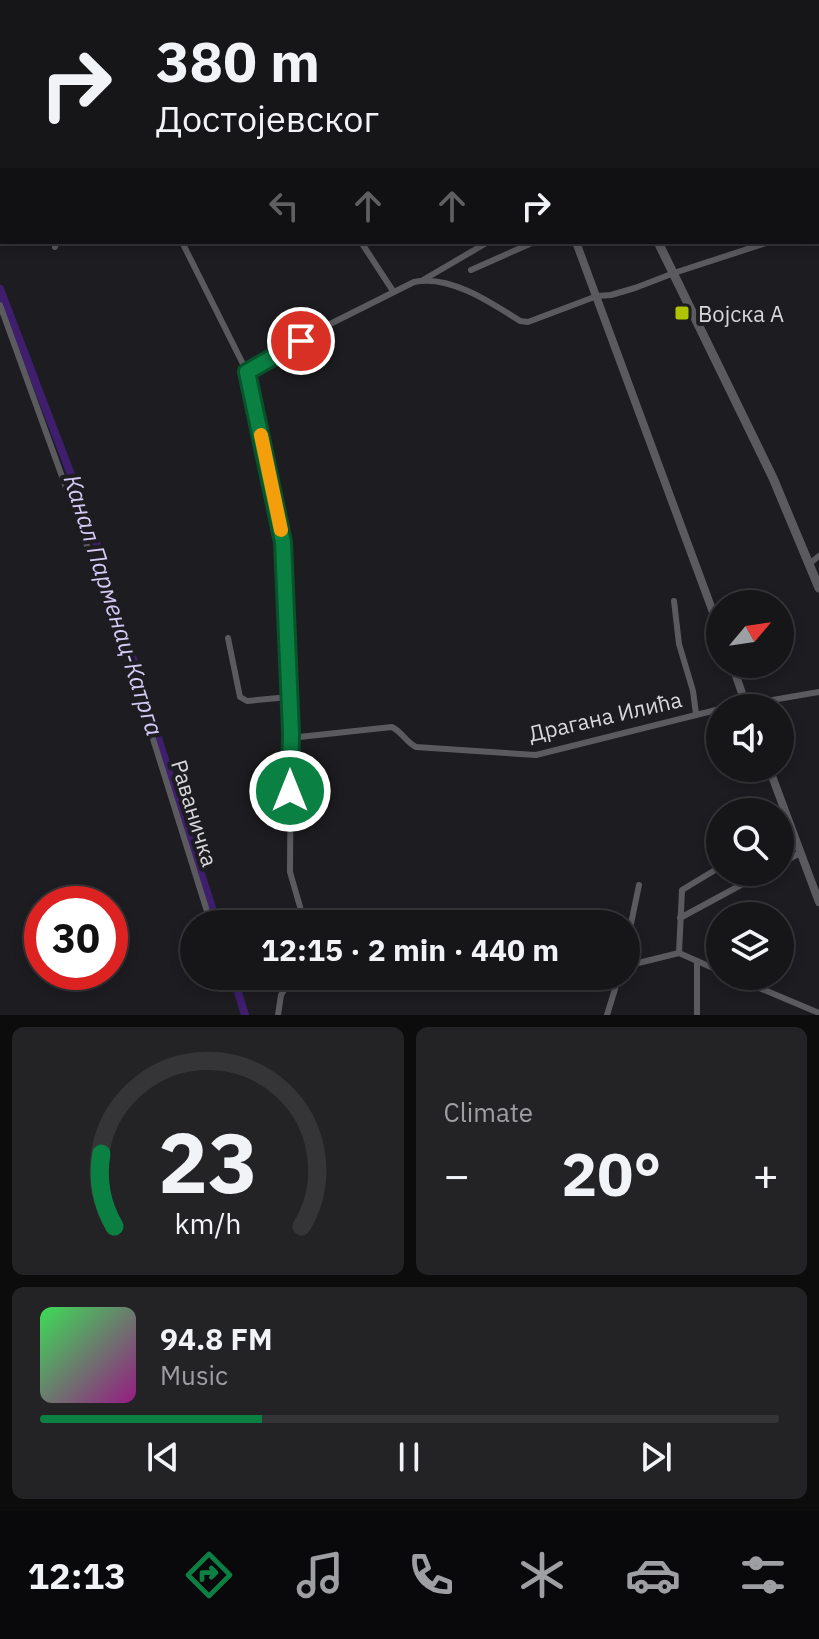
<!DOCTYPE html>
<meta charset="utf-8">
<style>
body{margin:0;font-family:"IBM Plex Sans",sans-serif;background:#232225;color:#f1f3f6;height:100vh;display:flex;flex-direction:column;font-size:30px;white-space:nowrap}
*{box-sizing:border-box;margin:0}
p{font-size:26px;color:#9e9fa2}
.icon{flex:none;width:44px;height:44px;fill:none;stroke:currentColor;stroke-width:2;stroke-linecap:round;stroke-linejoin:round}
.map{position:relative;height:1015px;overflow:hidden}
.side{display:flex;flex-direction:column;gap:12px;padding:12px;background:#0c0c0d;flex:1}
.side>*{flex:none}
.top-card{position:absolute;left:0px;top:0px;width:820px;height:244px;box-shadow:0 4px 12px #0003,0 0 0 2px #353437;background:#161518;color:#f1f3f6;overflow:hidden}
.needle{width:52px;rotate:61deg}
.fabs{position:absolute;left:706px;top:590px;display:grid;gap:16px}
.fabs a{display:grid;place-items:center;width:88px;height:88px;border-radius:50%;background:#161518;box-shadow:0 4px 12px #0003,0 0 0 2px #353437;font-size:40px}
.speed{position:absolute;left:24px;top:886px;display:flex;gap:16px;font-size:40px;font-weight:700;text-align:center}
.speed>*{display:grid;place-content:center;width:104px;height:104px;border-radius:50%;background:#161518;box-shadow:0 4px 12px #0003,0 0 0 2px #353437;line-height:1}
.speed .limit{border:12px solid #d22;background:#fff;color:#111}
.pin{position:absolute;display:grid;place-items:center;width:68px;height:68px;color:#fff;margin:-34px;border:4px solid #fff;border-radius:50%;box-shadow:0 2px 8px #0007}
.me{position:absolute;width:88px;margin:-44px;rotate:0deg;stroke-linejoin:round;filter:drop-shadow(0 0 6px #0008)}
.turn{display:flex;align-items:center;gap:28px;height:168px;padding:0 24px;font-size:36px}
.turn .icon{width:104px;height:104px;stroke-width:2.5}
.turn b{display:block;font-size:56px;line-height:68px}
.lanes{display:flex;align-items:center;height:76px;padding:0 24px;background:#0003;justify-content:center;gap:40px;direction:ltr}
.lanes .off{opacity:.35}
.big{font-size:60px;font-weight:700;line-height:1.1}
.side .widget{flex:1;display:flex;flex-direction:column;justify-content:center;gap:12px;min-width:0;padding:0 28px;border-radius:12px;background:#232225}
.side .dial{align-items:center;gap:0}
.dial svg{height:208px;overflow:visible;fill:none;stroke:#353437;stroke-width:7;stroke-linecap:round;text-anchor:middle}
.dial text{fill:#f1f3f6;stroke:none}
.song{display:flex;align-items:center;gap:24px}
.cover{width:96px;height:96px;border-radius:12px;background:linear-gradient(135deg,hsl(130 70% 55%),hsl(310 70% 35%))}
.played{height:8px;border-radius:4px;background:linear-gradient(90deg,#0b8043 30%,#353437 30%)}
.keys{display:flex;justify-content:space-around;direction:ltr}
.heat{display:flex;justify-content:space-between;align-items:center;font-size:44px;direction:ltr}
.side .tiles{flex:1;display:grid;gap:12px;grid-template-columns:1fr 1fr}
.widget:last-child{grid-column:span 2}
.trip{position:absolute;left:180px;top:910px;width:460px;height:80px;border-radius:40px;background:#161518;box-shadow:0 4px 12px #0003,0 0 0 2px #353437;font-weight:700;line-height:80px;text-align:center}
.tab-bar{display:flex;height:128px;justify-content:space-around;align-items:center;background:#09080a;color:#9e9fa2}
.tab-bar .icon{width:56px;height:56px}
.tab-bar .selected{color:#0b8043}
.tab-bar b{font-size:36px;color:#f1f3f6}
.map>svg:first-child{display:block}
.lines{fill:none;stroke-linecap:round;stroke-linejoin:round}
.canal{stroke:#3e1e6d;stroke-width:8}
.minor{stroke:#5b5a5f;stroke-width:6}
.tertiary{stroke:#5b5a5f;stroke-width:8}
.secondary{stroke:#5b5a5f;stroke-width:9}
.route-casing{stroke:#07532c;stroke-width:20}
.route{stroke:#0b8043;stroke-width:14}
.slow{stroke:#f59e0b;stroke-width:14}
.poi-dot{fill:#b0c502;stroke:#1d1c20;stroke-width:3}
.labels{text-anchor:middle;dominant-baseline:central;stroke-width:8;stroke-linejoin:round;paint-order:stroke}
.poi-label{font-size:22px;fill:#d8d8db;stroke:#1d1c20;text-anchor:start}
.street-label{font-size:22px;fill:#d8d8db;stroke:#1d1c20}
.water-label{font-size:24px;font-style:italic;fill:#d6caf7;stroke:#1d1c20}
</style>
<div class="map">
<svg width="819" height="1015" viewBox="0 0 819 1015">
<rect width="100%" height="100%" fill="#1d1c20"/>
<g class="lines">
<g class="canal">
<polyline points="0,289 93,532 217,924"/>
<polyline points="233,976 245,1015"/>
</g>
<g class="minor">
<polyline points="258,0 259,2"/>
<polyline points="591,0 592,2"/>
<polyline points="671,0 672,2"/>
<polyline points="325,2 327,0"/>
<polyline points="373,2 375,0"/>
<polyline points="661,2 664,0"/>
<polyline points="0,28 2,30"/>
<polyline points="818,34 819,33"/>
<polyline points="818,121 819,121"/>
<polyline points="818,157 819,157"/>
<polyline points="818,225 819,224"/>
<polyline points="182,242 247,372 283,542 291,733 290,872 305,924"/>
<polyline points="361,242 393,291"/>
<polyline points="55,247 56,242"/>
<polyline points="471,270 534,242"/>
<polyline points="423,280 488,242"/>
<polyline points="0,305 128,659 211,924"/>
<path d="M247 372 328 325 414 282C449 274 492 303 520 321L528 322 597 296 611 295 635 288 674 273 769 242"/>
<polyline points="809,564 819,556"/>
<polyline points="674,601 679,644 693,691 696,714"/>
<polyline points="228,638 240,697 247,701 289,697"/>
<polyline points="726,708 819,692"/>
<path d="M290 738 392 727C402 732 406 742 416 747L536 755 720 709"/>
<polyline points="780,834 791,828"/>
<polyline points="780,864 800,853"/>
<polyline points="680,918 765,872"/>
<polyline points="626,948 639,885"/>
<polyline points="679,953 682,890 720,867"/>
<polyline points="697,961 697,1015"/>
<polyline points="626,966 679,953 720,971"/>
<polyline points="223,976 227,985 235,989 252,980 269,976"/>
<polyline points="731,976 819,1013"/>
<polyline points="278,1015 281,995 293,976"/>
<polyline points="607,1015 619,976"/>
</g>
<g class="tertiary">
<polyline points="483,0 484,2"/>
<polyline points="576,242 720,631"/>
<polyline points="732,664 747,708"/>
<polyline points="769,768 819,902"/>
</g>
<g class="secondary">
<polyline points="541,0 541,2"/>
<polyline points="658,242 773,478 819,588"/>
</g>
</g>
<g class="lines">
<g class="route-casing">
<polyline id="route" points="290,791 291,733 283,542 247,372 301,341"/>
</g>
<use href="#route" class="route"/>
<polyline class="slow" points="261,435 281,530"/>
</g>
<rect class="poi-dot" x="674" y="305" width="16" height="16" rx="4"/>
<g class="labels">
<g class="poi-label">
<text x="698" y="313">Војска А</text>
</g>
<g class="street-label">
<text transform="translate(605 716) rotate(-13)">Драгана Илића</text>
<text transform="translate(195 813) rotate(73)">Раваничка</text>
</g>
<g class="water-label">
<text transform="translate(114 605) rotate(72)">Канал Парменац-Катрга</text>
</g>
</g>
</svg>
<div class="fabs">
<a><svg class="needle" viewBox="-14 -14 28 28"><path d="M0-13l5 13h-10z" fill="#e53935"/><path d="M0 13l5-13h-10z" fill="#9e9fa2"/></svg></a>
<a><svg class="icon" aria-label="sound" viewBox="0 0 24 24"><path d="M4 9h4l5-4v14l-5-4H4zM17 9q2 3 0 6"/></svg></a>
<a><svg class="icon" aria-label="search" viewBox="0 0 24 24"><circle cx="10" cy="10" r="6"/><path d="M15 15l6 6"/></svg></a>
<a><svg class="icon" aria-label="layers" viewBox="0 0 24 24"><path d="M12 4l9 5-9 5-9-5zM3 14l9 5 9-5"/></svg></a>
</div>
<div class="speed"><div class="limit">30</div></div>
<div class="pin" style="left:301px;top:341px;background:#d93025"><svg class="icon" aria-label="arrive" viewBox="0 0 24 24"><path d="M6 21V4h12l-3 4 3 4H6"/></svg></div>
<svg class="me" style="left:290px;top:791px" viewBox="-20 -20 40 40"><circle r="17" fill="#0b8043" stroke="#fff" stroke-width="3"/><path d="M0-11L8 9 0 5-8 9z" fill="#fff"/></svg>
<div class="trip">12:15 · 2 min · 440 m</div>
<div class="top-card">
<div class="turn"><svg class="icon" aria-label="right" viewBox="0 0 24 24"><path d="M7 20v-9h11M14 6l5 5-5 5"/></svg><div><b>380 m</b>Достојевског</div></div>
<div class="lanes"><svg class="icon off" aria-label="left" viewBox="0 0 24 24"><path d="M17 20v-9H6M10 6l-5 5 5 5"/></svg><svg class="icon off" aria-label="ahead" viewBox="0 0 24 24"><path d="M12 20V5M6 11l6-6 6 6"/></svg><svg class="icon off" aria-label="ahead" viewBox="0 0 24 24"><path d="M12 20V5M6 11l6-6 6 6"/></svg><svg class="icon" aria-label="right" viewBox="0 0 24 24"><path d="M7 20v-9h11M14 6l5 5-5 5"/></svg></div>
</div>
</div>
<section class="side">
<div class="tiles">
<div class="widget dial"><svg viewBox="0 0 100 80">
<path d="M14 69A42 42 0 1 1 86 69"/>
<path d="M14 69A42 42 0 0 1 9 41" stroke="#0b8043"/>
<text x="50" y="56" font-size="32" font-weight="700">23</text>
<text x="50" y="72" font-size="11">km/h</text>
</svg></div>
<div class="widget"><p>Climate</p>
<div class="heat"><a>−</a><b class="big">20°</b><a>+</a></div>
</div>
<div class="widget">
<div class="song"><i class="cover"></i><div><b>94.8 FM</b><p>Music</p></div></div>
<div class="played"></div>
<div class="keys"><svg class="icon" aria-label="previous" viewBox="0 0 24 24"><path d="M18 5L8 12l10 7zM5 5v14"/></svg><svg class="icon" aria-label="pause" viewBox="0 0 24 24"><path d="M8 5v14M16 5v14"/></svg><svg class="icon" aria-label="next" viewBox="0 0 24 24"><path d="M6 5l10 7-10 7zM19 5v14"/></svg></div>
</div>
</div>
</section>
<nav class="tab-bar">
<b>12:13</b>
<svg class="icon selected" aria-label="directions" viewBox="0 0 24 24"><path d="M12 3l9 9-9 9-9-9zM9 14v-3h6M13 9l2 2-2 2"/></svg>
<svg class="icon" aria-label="music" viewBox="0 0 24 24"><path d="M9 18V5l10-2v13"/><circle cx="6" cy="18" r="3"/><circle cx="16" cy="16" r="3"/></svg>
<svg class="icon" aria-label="phone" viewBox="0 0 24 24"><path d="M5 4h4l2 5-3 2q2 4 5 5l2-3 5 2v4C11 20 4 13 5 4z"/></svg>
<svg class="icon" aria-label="climate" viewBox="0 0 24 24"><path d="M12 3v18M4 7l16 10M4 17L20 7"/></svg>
<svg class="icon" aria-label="car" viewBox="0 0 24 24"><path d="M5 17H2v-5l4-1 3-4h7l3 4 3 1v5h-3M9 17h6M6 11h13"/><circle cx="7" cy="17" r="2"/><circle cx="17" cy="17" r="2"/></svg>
<svg class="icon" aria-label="filters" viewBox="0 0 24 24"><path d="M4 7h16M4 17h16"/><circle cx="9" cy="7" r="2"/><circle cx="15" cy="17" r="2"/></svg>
</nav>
